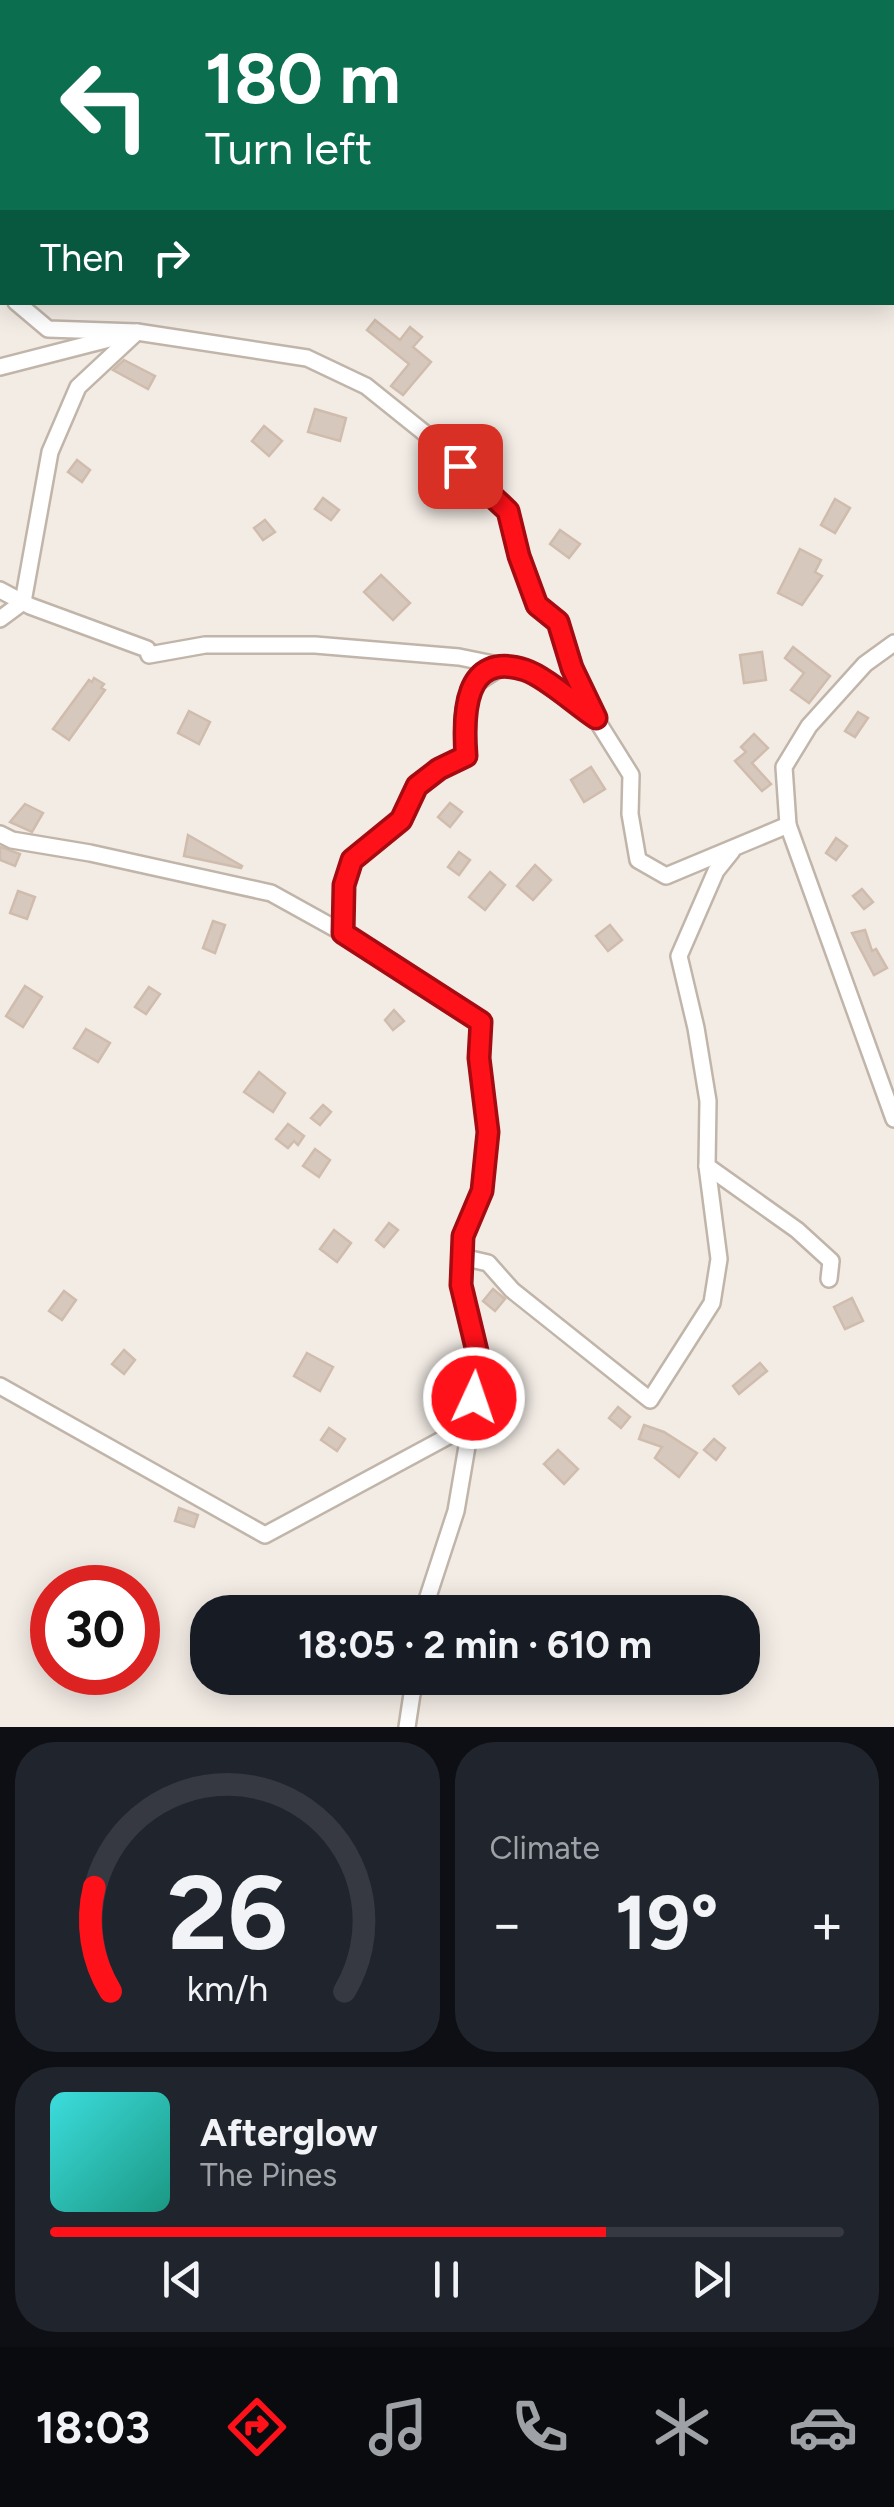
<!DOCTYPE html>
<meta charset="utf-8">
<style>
body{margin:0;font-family:Figtree,sans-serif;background:#20242c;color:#f1f3f6;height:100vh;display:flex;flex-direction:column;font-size:38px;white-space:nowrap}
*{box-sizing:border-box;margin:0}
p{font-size:32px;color:#9ea1a6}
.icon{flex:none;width:55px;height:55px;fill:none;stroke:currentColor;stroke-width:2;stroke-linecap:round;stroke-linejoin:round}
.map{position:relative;height:1727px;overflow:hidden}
.side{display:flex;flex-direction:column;gap:15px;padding:15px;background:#0d0f14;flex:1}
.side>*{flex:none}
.guide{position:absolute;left:0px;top:0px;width:895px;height:305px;box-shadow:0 5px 25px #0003;background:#0b6e4f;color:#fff;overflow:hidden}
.speed{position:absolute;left:30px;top:1565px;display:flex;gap:20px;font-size:50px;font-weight:700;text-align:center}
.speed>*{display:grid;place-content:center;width:130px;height:130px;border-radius:50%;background:#171b24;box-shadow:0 5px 25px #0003;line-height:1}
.speed .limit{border:15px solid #d22;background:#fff;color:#111}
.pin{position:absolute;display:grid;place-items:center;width:85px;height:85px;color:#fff;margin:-42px;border-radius:20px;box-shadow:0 5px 15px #0006}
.me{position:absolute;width:110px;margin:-55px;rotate:3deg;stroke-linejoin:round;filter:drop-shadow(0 0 8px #0008)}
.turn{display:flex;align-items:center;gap:35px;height:210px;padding:0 40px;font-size:45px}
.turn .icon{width:130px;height:130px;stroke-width:2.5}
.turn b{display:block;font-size:70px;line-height:85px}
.then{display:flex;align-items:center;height:95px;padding:0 40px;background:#0003;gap:20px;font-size:38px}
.big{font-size:75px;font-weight:700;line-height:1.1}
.side .tile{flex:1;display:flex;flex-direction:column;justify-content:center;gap:15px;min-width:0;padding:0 35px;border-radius:40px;background:#20242c}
.side .dial{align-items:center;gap:0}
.dial svg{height:260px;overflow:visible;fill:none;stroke:#363941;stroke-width:7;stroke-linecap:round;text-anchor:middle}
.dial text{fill:#f1f3f6;stroke:none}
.song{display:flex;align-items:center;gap:30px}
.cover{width:120px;height:120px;border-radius:15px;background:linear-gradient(135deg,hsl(180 70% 55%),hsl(170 70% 35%))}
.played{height:10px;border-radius:5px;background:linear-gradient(90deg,#fe1119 70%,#363941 70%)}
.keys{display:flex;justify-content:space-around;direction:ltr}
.heat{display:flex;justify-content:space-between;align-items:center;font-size:55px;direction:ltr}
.side .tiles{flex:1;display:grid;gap:15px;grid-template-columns:1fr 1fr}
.tile:last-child{grid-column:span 2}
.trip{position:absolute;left:190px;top:1595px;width:570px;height:100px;border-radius:40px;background:#171b24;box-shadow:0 5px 25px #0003;font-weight:700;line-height:100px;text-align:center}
.dock{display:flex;height:160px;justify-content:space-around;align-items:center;background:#090b0e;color:#9ea1a6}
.dock .icon{width:70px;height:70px}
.dock .active{color:#fe1119}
.dock b{font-size:45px;color:#f1f3f6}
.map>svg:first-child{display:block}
.building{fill:#d7c8bd;stroke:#cfbcad;stroke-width:2.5}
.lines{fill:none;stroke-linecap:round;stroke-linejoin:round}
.minor-casing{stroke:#c1b5aa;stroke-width:20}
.minor{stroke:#fff;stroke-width:15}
.route-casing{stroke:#a50b10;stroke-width:25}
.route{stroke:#fe1119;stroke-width:18}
</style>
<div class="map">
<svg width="894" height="1727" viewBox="0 0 894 1727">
<rect width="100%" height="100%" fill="#f3ece5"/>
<g class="building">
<polygon points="375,320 400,340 410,327 422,337 413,347 431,362 403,395 391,386 409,364 367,330"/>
<polygon points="124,360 155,376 148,389 113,370"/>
<polygon points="315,409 346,418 340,441 308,432"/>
<polygon points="264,426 282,441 269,456 252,441"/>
<polygon points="77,460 90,470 82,482 68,472"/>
<polygon points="323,498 339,510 331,520 315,509"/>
<polygon points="835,499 850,508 835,533 821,525"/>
<polygon points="265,520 275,532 263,540 254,528"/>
<polygon points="560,530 580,544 569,558 550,544"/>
<polygon points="800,549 821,560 815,572 822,576 802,605 778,593"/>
<polygon points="381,575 410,603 393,620 364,592"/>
<polygon points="793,647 830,676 809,703 791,690 804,673 785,658"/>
<polygon points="762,652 766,680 744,683 740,655"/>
<polygon points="94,678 104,684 101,688 105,690 69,740 53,729 89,680 92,682"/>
<polygon points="189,711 210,722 199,744 178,733"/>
<polygon points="858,712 868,718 855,737 845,731"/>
<polygon points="754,734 768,748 752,763 771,784 762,791 735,761 746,752 741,747"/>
<polygon points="591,767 605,789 584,802 571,780"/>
<polygon points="450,803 462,812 450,827 438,817"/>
<polygon points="25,804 43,813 32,832 10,822"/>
<polygon points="188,835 242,866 241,868 184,856"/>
<polygon points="836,838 847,846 836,860 826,853"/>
<polygon points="0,847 20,854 15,866 0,860"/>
<polygon points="459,852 470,860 459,875 448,867"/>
<polygon points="535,865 551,880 533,900 517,886"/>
<polygon points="490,872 505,885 485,910 469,897"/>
<polygon points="862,889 873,902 864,909 853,896"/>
<polygon points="18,891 35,897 27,919 10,913"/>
<polygon points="213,921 225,925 215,953 203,948"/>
<polygon points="610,925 622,940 608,951 596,936"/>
<polygon points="865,930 872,951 876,949 887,968 874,975 852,933"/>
<polygon points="25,986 42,997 23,1027 6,1016"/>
<polygon points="149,987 160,994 146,1014 135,1007"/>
<polygon points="394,1010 404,1021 393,1030 385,1020"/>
<polygon points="86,1029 110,1043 98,1062 74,1048"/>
<polygon points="259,1072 285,1093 273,1112 244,1092"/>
<polygon points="323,1105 331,1112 320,1125 311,1118"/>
<polygon points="288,1124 304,1136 298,1145 294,1141 288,1148 276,1139"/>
<polygon points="315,1149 330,1160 319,1177 303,1166"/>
<polygon points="389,1223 398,1230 384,1247 376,1240"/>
<polygon points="334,1230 351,1243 337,1262 320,1249"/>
<polygon points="493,1289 505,1299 495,1311 483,1301"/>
<polygon points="64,1291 76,1300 62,1320 49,1311"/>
<polygon points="852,1298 863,1321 845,1329 834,1307"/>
<polygon points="124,1350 135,1360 124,1374 112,1364"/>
<polygon points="307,1353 333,1367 320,1391 294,1376"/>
<polygon points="760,1363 767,1371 739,1394 733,1386"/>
<polygon points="618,1407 630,1417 621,1428 609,1418"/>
<polygon points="644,1425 664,1432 697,1453 679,1477 655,1458 662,1447 639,1439"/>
<polygon points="329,1428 345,1439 337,1451 321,1440"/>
<polygon points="714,1439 725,1448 716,1460 704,1450"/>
<polygon points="558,1450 578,1469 564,1484 544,1464"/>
<polygon points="179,1508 198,1515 194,1527 175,1521"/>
</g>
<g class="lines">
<g class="minor-casing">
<g id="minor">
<polyline points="0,290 2,292"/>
<polyline points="16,302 48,329 137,332 307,358 366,386 437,443 508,511 519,556 537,605 558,621 589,708 631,775 630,814 638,860 666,876 788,825"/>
<polyline points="0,367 117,337"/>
<polyline points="0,590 30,606 147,649 149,655 205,645 315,645 459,657 528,671 592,716"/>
<polyline points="0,619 23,602 50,452 78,387 137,332"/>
<polyline points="894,643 865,664 809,726 784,767 788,825 894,1119"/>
<polyline points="0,834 12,840 90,853 271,893 372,949 481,1022 479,1057 488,1132 482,1191 463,1236 461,1285 481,1364 456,1511 423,1612"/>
<polyline points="343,933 344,885 352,860 401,819 417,786 439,769 466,756 463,717 470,687 503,666"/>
<polyline points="707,1166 797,1230 831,1261 829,1279"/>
<polyline points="462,1257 488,1263 512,1290 650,1400 712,1303 719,1259 707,1166 708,1101 696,1028 679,956 716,871 732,851"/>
<polyline points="0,1386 265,1535 456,1432 469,1432"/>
<polyline points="407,1727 412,1694 419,1678"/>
</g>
</g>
<use href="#minor" class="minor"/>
</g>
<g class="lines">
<g class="route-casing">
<path id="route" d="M460 466 508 511 519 556 537 605 558 622 572 668 596 718C576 705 546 677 525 670 463 650 463 716 466 756L439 769 417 786 401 820 352 860 344 885 343 933 481 1022 479 1058 488 1132 482 1191 463 1236 461 1285 480 1364 474 1398"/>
</g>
<use href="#route" class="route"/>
</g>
</svg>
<div class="speed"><div class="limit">30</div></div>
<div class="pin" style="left:460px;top:466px;background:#d93025"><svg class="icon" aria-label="arrive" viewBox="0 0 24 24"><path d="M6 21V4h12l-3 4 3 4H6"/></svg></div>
<svg class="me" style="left:474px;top:1398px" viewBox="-20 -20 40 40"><circle r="17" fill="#fe1119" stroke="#fff" stroke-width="3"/><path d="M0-11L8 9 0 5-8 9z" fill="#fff"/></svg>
<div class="trip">18:05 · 2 min · 610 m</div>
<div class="guide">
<div class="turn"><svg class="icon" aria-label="left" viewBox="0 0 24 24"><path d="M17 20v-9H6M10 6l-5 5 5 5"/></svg><div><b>180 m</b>Turn left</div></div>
<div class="then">Then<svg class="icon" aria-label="right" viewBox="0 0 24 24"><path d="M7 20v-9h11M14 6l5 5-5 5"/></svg></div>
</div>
</div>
<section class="side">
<div class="tiles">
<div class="tile dial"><svg viewBox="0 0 100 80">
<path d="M14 69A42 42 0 1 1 86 69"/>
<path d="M14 69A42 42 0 0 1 9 37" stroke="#fe1119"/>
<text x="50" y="56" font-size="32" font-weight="700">26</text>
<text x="50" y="72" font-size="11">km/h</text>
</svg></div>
<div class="tile"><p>Climate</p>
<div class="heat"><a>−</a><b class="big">19°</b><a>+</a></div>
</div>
<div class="tile">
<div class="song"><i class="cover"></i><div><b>Afterglow</b><p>The Pines</p></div></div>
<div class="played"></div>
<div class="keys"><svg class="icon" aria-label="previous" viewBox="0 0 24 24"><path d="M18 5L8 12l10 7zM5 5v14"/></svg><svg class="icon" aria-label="pause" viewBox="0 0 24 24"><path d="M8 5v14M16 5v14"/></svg><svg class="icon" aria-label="next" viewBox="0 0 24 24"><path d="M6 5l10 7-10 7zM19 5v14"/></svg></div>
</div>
</div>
</section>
<nav class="dock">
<b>18:03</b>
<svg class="icon active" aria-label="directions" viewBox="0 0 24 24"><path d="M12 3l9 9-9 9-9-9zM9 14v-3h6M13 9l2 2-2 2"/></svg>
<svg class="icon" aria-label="music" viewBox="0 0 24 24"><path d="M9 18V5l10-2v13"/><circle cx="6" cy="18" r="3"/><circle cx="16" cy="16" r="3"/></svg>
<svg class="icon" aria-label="phone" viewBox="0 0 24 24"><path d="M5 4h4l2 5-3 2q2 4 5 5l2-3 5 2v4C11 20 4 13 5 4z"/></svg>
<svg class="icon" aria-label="climate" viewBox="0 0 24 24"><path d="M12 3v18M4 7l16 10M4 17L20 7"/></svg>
<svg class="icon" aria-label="car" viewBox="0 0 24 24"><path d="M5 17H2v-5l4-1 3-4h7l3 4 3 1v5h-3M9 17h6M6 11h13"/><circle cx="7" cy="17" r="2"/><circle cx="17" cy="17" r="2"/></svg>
</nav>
